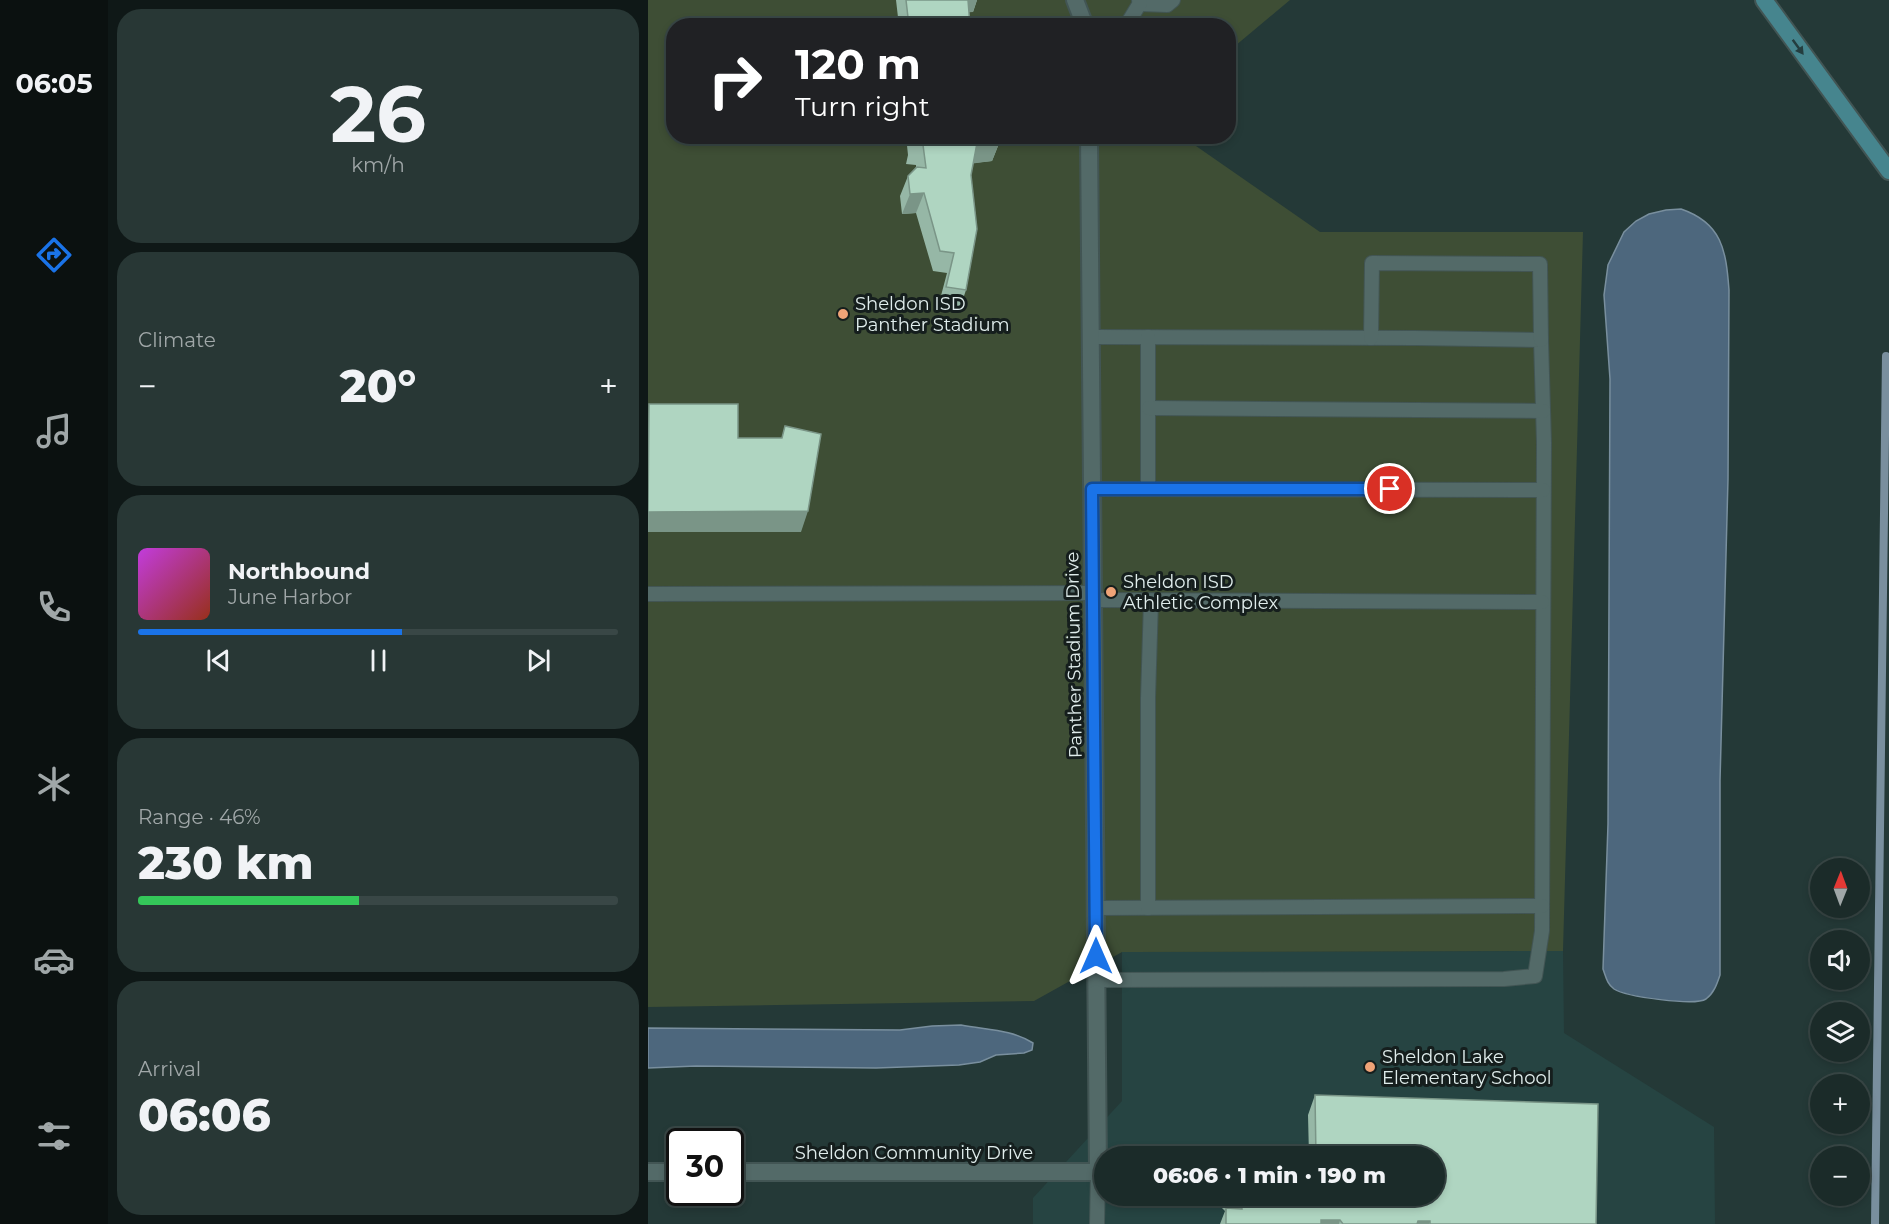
<!DOCTYPE html>
<meta charset="utf-8">
<style>
body{margin:0;font-family:Montserrat,sans-serif;background:#283735;color:#f1f3f6;height:100vh;display:flex;flex-direction:column;font-size:22px;white-space:nowrap}
*{box-sizing:border-box;margin:0}
p{font-size:20px;color:#a0a7a8}
.icon{flex:none;width:33px;height:33px;fill:none;stroke:currentColor;stroke-width:2;stroke-linecap:round;stroke-linejoin:round}
.map{position:relative;flex:1;overflow:hidden}
.sheet{display:flex;flex-direction:column;gap:9px;padding:9px;background:#0f1817;width:540px}
.sheet>*{flex:none}
.hud{position:absolute;left:18px;top:18px;width:570px;height:126px;border-radius:24px;box-shadow:0 3px 9px #0003,0 0 0 2px #394746;background:#202124;color:#fff;overflow:hidden}
.needle{width:39px;rotate:1deg}
.fabs{position:absolute;left:1162px;top:858px;display:grid;gap:12px}
.fabs a{display:grid;place-items:center;width:60px;height:60px;border-radius:50%;background:#1b2b29;box-shadow:0 3px 9px #0003,0 0 0 2px #394746;font-size:30px}
.speed{position:absolute;left:18px;top:1128px;display:flex;gap:12px;font-size:30px;font-weight:700;text-align:center}
.speed>*{display:grid;place-content:center;width:78px;height:78px;border-radius:50%;background:#1b2b29;box-shadow:0 3px 9px #0003,0 0 0 2px #394746;line-height:1}
.speed .limit{border:3px solid #111;border-radius:9px;background:#fff;color:#111}
.pin{position:absolute;display:grid;place-items:center;width:51px;height:51px;color:#fff;margin:-26px;border:3px solid #fff;border-radius:50%;box-shadow:0 2px 6px #0007}
.me{position:absolute;width:66px;margin:-33px;rotate:0deg;stroke-linejoin:round;filter:drop-shadow(0 0 4px #0008)}
.turn{display:flex;align-items:center;gap:21px;height:126px;padding:0 30px;font-size:27px}
.turn .icon{width:78px;height:78px;stroke-width:2.5}
.turn b{display:block;font-size:42px;line-height:51px}
.big{font-size:45px;font-weight:800;line-height:1.1}
.sheet .card{flex:1;display:flex;flex-direction:column;justify-content:center;gap:9px;min-width:0;padding:0 21px;border-radius:24px;background:#283735}
.sheet .dial{align-items:center;gap:0}
.dial b{font-size:78px;line-height:1}
.song{display:flex;align-items:center;gap:18px}
.cover{width:72px;height:72px;border-radius:9px;background:linear-gradient(135deg,hsl(290 70% 55%),hsl(10 70% 35%))}
.played{height:6px;border-radius:3px;background:linear-gradient(90deg,#1a73e8 55%,#394746 55%)}
.keys{display:flex;justify-content:space-around;direction:ltr}
.heat{display:flex;justify-content:space-between;align-items:center;font-size:33px;direction:ltr}
.charge{height:9px;border-radius:4px;background:linear-gradient(90deg,#34c759 46%,#394746 0)}
.trip{position:absolute;left:446px;top:1146px;width:351px;height:60px;border-radius:30px;background:#1b2b29;box-shadow:0 3px 9px #0003,0 0 0 2px #394746;font-weight:800;line-height:60px;text-align:center}
main{display:flex;flex:1;min-height:0}
.tabs{display:flex;flex-direction:column;width:108px;justify-content:space-around;align-items:center;background:#0b1110;color:#a0a7a8}
.tabs .icon{width:42px;height:42px}
.tabs .current{color:#1a73e8}
.tabs b{font-size:27px;color:#f1f3f6}
.map>svg:first-child{display:block}
.built{fill:#264442;fill-rule:evenodd}
.green{fill:#3e4e35}
.water{fill:#4d677d;stroke:#798f9e;stroke-width:1.5}
.lines{fill:none;stroke-linecap:round;stroke-linejoin:round}
.stream{stroke:#798f9e;stroke-width:8}
.service-casing{stroke:#425554;stroke-width:16}
.minor-casing{stroke:#425554;stroke-width:20}
.secondary-casing{stroke:#425554;stroke-width:20}
.service{stroke:#536a68;stroke-width:14}
.minor{stroke:#536a68;stroke-width:16}
.secondary{stroke:#46858e;stroke-width:16}
.wall{fill:#96b7a6}
.shaded-wall{fill:#7a9587}
.building{fill:#afd5c1;stroke:#7a9587;stroke-width:1.5}
.oneway{fill:#243d3f}
.route-casing{stroke:#114b97;stroke-width:15}
.route{stroke:#1a73e8;stroke-width:10}
.poi-dot{fill:#efa377;stroke:#151e1d;stroke-width:2}
.labels{text-anchor:middle;dominant-baseline:central;stroke-width:6;stroke-linejoin:round;paint-order:stroke}
.poi-label{font-size:18px;fill:#e0edec;stroke:#151e1d;text-anchor:start}
.street-label{font-size:18px;fill:#e0edec;stroke:#151e1d}
</style>
<main>
<nav class="tabs">
<b>06:05</b>
<svg class="icon current" aria-label="directions" viewBox="0 0 24 24"><path d="M12 3l9 9-9 9-9-9zM9 14v-3h6M13 9l2 2-2 2"/></svg>
<svg class="icon" aria-label="music" viewBox="0 0 24 24"><path d="M9 18V5l10-2v13"/><circle cx="6" cy="18" r="3"/><circle cx="16" cy="16" r="3"/></svg>
<svg class="icon" aria-label="phone" viewBox="0 0 24 24"><path d="M5 4h4l2 5-3 2q2 4 5 5l2-3 5 2v4C11 20 4 13 5 4z"/></svg>
<svg class="icon" aria-label="climate" viewBox="0 0 24 24"><path d="M12 3v18M4 7l16 10M4 17L20 7"/></svg>
<svg class="icon" aria-label="car" viewBox="0 0 24 24"><path d="M5 17H2v-5l4-1 3-4h7l3 4 3 1v5h-3M9 17h6M6 11h13"/><circle cx="7" cy="17" r="2"/><circle cx="17" cy="17" r="2"/></svg>
<svg class="icon" aria-label="filters" viewBox="0 0 24 24"><path d="M4 7h16M4 17h16"/><circle cx="9" cy="7" r="2"/><circle cx="15" cy="17" r="2"/></svg>
</nav>
<section class="sheet">
<div class="card dial"><b>26</b><p>km/h</p></div>
<div class="card"><p>Climate</p>
<div class="heat"><a>−</a><b class="big">20°</b><a>+</a></div>
</div>
<div class="card">
<div class="song"><i class="cover"></i><div><b>Northbound</b><p>June Harbor</p></div></div>
<div class="played"></div>
<div class="keys"><svg class="icon" aria-label="previous" viewBox="0 0 24 24"><path d="M18 5L8 12l10 7zM5 5v14"/></svg><svg class="icon" aria-label="pause" viewBox="0 0 24 24"><path d="M8 5v14M16 5v14"/></svg><svg class="icon" aria-label="next" viewBox="0 0 24 24"><path d="M6 5l10 7-10 7zM19 5v14"/></svg></div>
</div>
<div class="card"><p>Range · 46%</p><b class="big">230 km</b><div class="charge"></div></div>
<div class="card"><p>Arrival</p><b class="big">06:06</b></div>
</section>
<div class="map">
<svg width="1241" height="1224" viewBox="0 0 1241 1224">
<rect width="100%" height="100%" fill="#243937"/>
<path class="built" d="M915 951 916 1033 1066 1127 1067 1224H385V1198L474 1101V952ZM456 1156H786V1196H456Z"/>
<polygon class="green" points="0,0 642,0 581,51 580,26 26,26 26,136 545,137 548,146 672,232 935,232 915,951 474,952 386,1001 0,1007"/>
<g class="water">
<path d="M1033 209C1074 223 1078 250 1081 290L1080 479 1072 781V975C1069 984 1066 993 1058 999 1047 1006 978 997 966 989 959 984 958 977 955 969L960 824 962 379 956 295 960 265 976 232 988 221 1001 214 1018 210Z"/>
<path d="M313 1025C338 1030 363 1029 385 1043L384 1050 376 1053 348 1055 332 1062 311 1065 228 1068 48 1066 0 1068V1028L252 1030 284 1026Z"/>
</g>
<g class="lines">
<polyline class="stream" points="1227,1224 1238,356"/>
<g class="service-casing">
<g id="service">
<polyline points="491,0 493,4 519,5 525,0"/>
<polyline points="478,26 492,3"/>
<polyline points="443,337 768,338 893,340 896,443 894,931 887,976 856,979 448,980"/>
<polyline points="500,337 500,489"/>
<polyline points="723,338 724,263 892,264 893,340"/>
<polyline points="501,408 895,411"/>
<polyline points="444,489 895,490"/>
<polyline points="0,594 445,593"/>
<polyline points="445,600 894,602"/>
<polyline points="448,908 894,906"/>
<polyline points="500,908 500,698 503,601"/>
<polyline points="449,1224 450,1172"/>
</g>
</g>
<g class="minor-casing">
<g id="minor">
<polyline points="427,0 437,26"/>
<polyline points="0,1172 32,1172"/>
<polyline points="82,1172 450,1172 441,136"/>
</g>
</g>
<g class="secondary-casing">
<polyline id="secondary" points="1116,0 1241,171"/>
</g>
<use href="#service" class="service"/>
<use href="#minor" class="minor"/>
<use href="#secondary" class="secondary"/>
</g>
<g class="wall">
<polygon points="248,0 329,0 325,12 321,12 322,26 251,26"/>
<polygon points="258,136 351,136 352,141 344,161 325,163 323,175 318,290 311,311 290,307 299,273 285,271 268,213 254,214 252,196 260,176 268,167 268,165 258,164 260,155"/>
<polygon points="667,1095 948,1224 572,1224 577,1211 574,1208 569,1196 786,1196 786,1156 661,1156 660,1115"/>
</g>
<g class="shaded-wall">
<polygon points="316,0 329,0 325,12 311,13"/>
<polygon points="358,136 390,136 389,139 357,140"/>
<polygon points="352,141 344,161 321,164 329,143"/>
<polygon points="276,193 268,213 254,214 262,194"/>
<polygon points="160,511 153,532 0,532 0,512"/>
<polygon points="673,1220 692,1220 691,1224 671,1224"/>
<polygon points="770,1221 782,1221 781,1224 769,1224"/>
</g>
<g class="building">
<polygon points="258,0 320,0 322,26 261,26"/>
<polygon points="267,136 351,136 352,141 329,143 323,175 329,229 318,290 298,287 306,253 292,251 276,193 262,194 260,176 269,167 278,168 275,145 266,144"/>
<polygon points="1,404 90,404 90,438 134,438 137,426 173,434 160,511 0,512"/>
<polygon points="667,1095 950,1104 948,1224 782,1224 782,1221 770,1221 769,1224 695,1224 692,1220 673,1220 673,1224 578,1224 578,1208 594,1209 593,1198 591,1196 786,1196 786,1156 668,1156"/>
<polygon points="592,1147 610,1153 614,1156 576,1156 580,1151"/>
</g>
<defs><path id="oneway-solid" d="M-6-.8H1V-3.2L6.5 0L1 3.2V.8H-6Z" transform="scale(1.5)"/></defs>
<use class="oneway" href="#oneway-solid" transform="translate(1150 47) rotate(54)"/>
<g class="lines">
<g class="route-casing">
<polyline id="route" points="448,956 444,489 742,489"/>
</g>
<use href="#route" class="route"/>
</g>
<g class="poi-dot">
<circle cx="195" cy="314" r="6"/>
<circle cx="463" cy="592" r="6"/>
<circle cx="722" cy="1067" r="6"/>
</g>
<g class="labels">
<g class="poi-label">
<text x="207" y="304">Sheldon ISD<tspan x="207" dy="21">Panther Stadium</tspan></text>
<text x="475" y="582">Sheldon ISD<tspan x="475" dy="21">Athletic Complex</tspan></text>
<text x="734" y="1057">Sheldon Lake<tspan x="734" dy="21">Elementary School</tspan></text>
</g>
<g class="street-label">
<text transform="translate(426 655) rotate(-91)">Panther Stadium Drive</text>
<text x="266" y="1153">Sheldon Community Drive</text>
</g>
</g>
</svg>
<div class="fabs">
<a><svg class="needle" viewBox="-14 -14 28 28"><path d="M0-13l5 13h-10z" fill="#e53935"/><path d="M0 13l5-13h-10z" fill="#a0a7a8"/></svg></a>
<a><svg class="icon" aria-label="sound" viewBox="0 0 24 24"><path d="M4 9h4l5-4v14l-5-4H4zM17 9q2 3 0 6"/></svg></a>
<a><svg class="icon" aria-label="layers" viewBox="0 0 24 24"><path d="M12 4l9 5-9 5-9-5zM3 14l9 5 9-5"/></svg></a>
<a>+</a>
<a>−</a>
</div>
<div class="speed"><div class="limit">30</div></div>
<div class="pin" style="left:742px;top:489px;background:#d93025"><svg class="icon" aria-label="arrive" viewBox="0 0 24 24"><path d="M6 21V4h12l-3 4 3 4H6"/></svg></div>
<svg class="me" style="left:448px;top:956px" viewBox="-20 -20 40 40"><path d="M0-17L14 15 0 8-14 15z" fill="#1a73e8" stroke="#fff" stroke-width="4"/></svg>
<div class="trip">06:06 · 1 min · 190 m</div>
<div class="hud">
<div class="turn"><svg class="icon" aria-label="right" viewBox="0 0 24 24"><path d="M7 20v-9h11M14 6l5 5-5 5"/></svg><div><b>120 m</b>Turn right</div></div>
</div>
</div>
</main>
